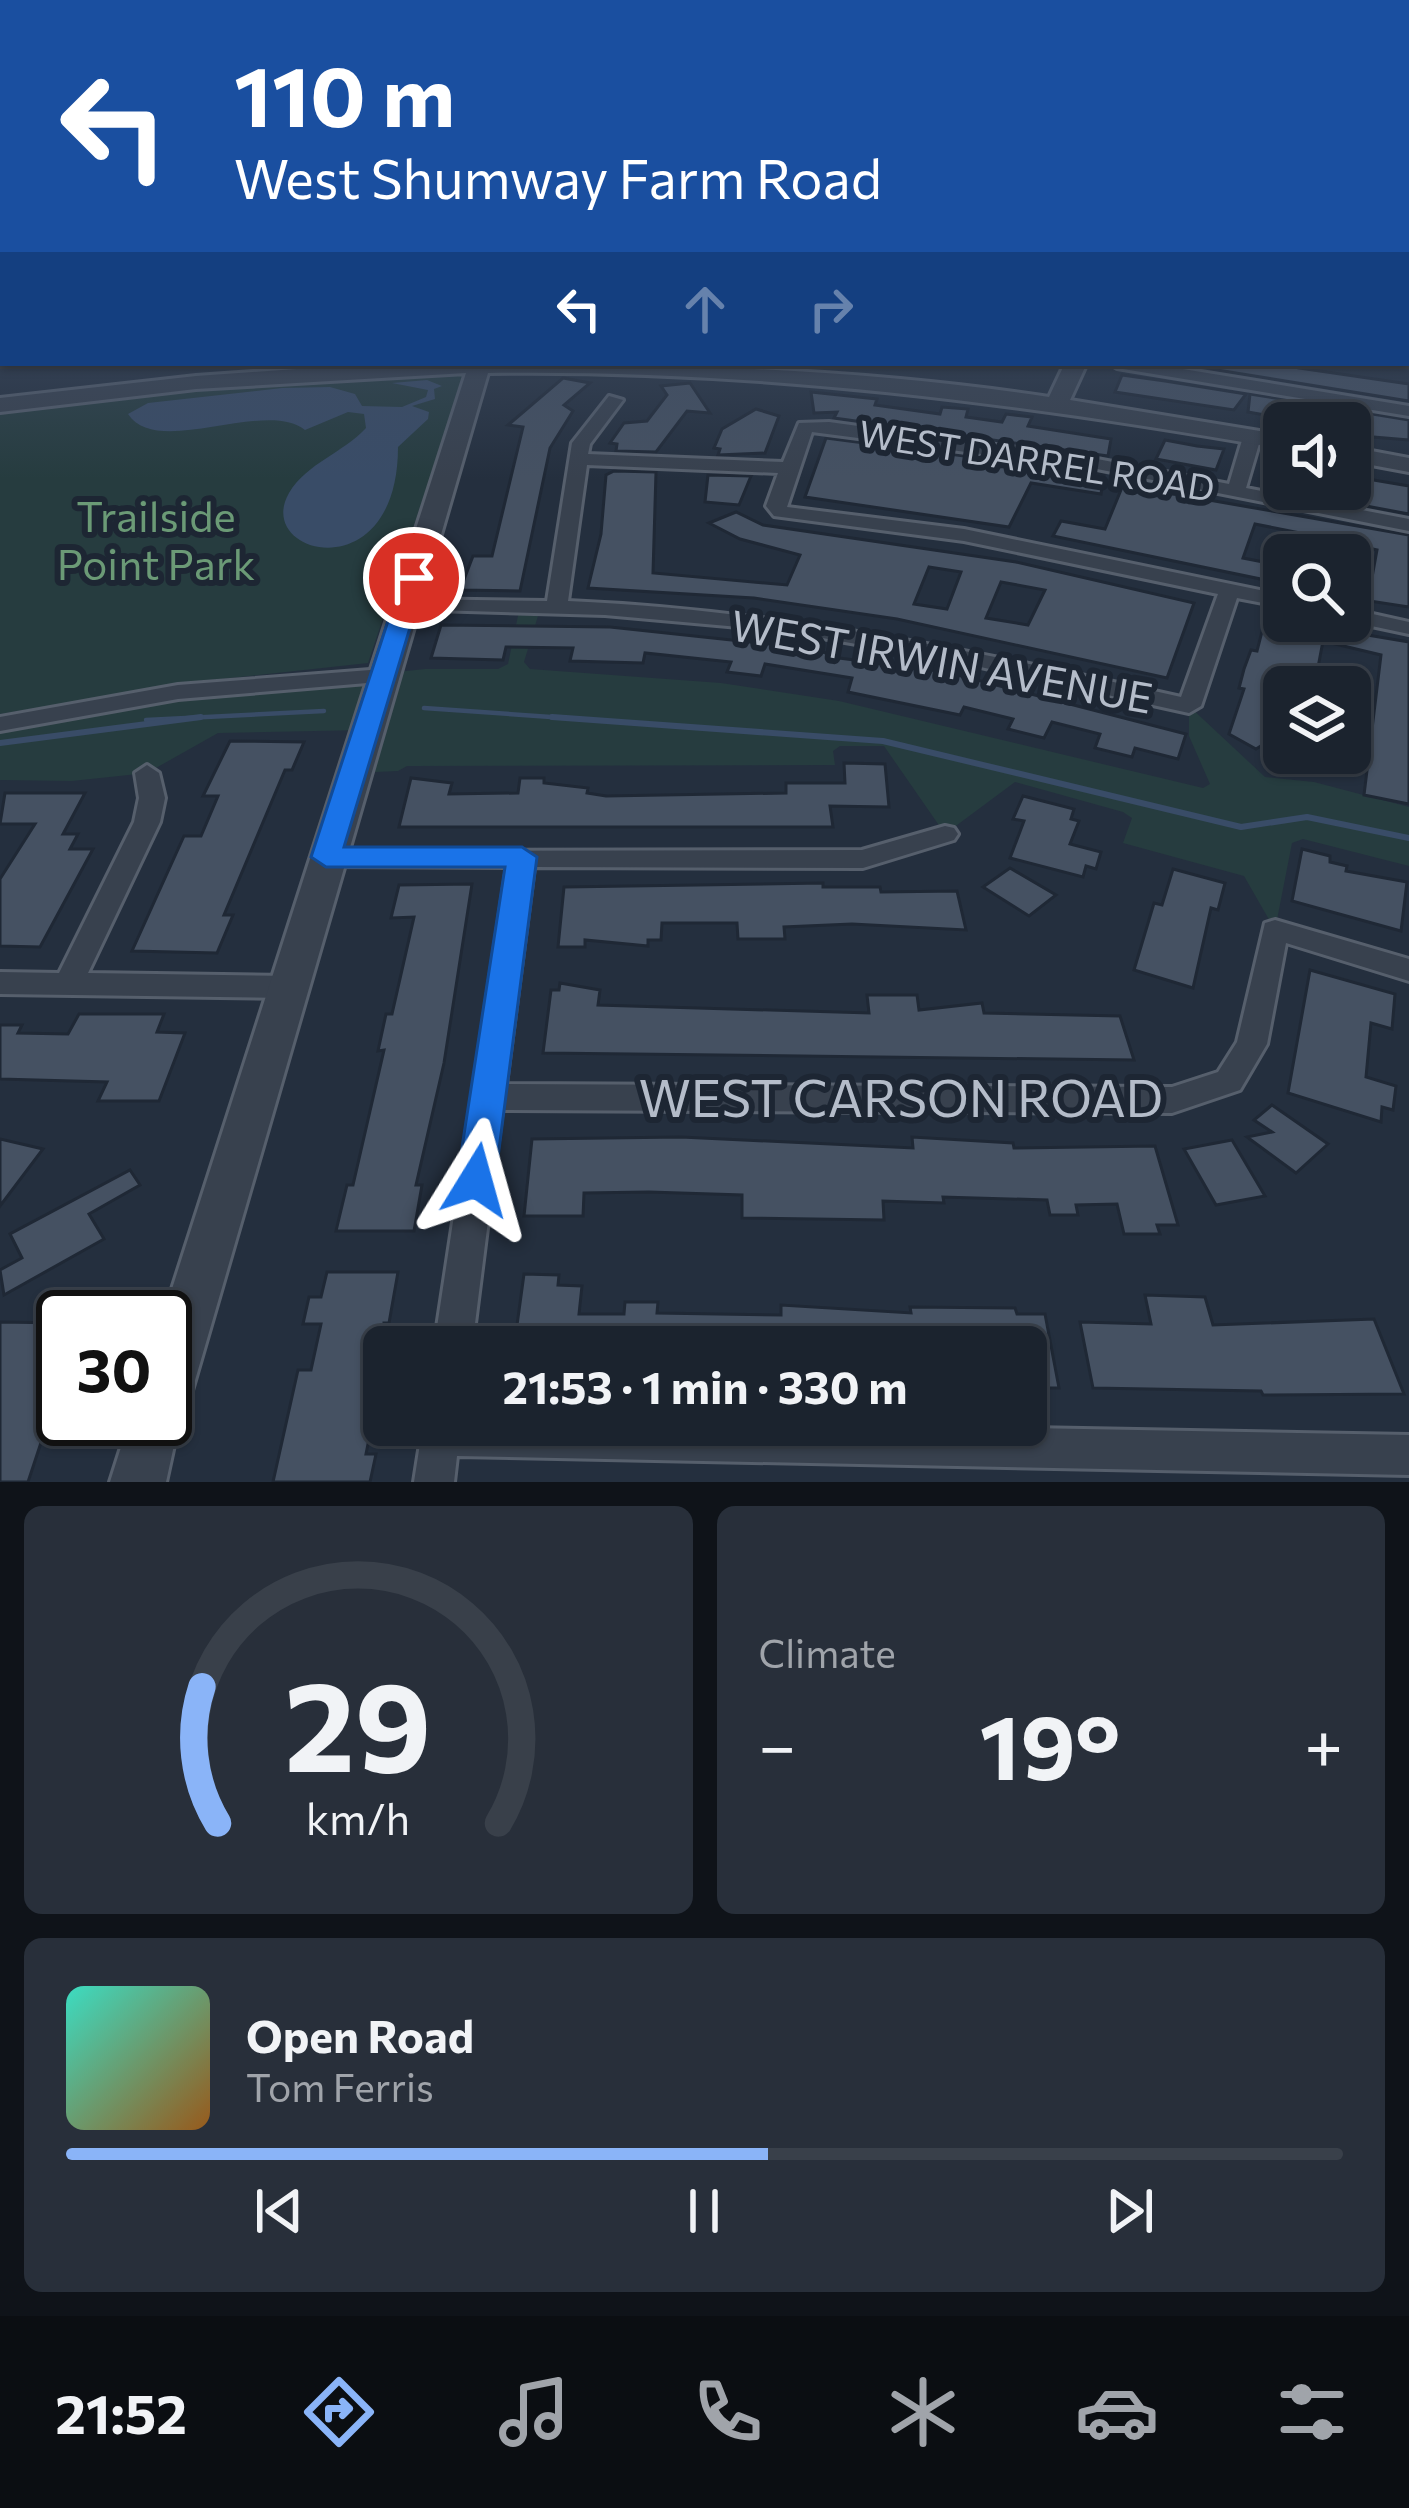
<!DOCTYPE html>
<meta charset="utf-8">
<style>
body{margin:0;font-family:Commissioner,sans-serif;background:#282f3a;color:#f1f3f6;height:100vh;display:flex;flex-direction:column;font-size:45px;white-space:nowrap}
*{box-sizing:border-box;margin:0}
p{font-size:39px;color:#a0a4aa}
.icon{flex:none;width:66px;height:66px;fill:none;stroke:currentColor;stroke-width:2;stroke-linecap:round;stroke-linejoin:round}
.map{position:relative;height:1482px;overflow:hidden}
.sheet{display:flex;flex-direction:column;gap:24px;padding:24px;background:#0f1319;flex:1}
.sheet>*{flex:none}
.guide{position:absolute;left:0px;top:0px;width:1410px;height:366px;box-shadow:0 3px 9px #0004,0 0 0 3px #39404a;background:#1a4fa0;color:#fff;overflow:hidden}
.controls{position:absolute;left:1263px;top:402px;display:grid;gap:24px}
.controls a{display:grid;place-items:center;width:108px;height:108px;border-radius:18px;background:#1b232e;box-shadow:0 3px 9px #0004,0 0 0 3px #39404a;font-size:60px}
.speed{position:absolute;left:36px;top:1290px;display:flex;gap:24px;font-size:60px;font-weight:700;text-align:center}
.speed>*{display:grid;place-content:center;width:156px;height:156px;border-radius:50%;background:#1b232e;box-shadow:0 3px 9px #0004,0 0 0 3px #39404a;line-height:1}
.speed .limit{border:6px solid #111;border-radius:18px;background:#fff;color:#111}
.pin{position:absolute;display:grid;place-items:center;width:102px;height:102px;color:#fff;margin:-51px;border:6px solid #fff;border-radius:50%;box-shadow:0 3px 12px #0007}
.me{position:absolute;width:132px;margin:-66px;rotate:8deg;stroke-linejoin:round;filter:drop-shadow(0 0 9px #0008)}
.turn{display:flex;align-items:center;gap:42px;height:252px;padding:0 36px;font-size:54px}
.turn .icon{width:156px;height:156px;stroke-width:2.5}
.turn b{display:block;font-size:84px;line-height:102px}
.lanes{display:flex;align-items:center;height:114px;padding:0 36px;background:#0003;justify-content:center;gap:60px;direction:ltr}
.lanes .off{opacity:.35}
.big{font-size:90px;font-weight:700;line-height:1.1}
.sheet .tile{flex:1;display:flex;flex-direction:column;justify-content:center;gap:18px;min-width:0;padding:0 42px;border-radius:18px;background:#282f3a}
.sheet .dial{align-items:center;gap:0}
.dial svg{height:312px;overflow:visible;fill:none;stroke:#39404a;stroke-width:7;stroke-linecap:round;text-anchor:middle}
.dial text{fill:#f1f3f6;stroke:none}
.song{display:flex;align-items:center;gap:36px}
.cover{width:144px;height:144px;border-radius:18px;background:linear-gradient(135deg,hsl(170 70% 55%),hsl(30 70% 35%))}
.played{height:12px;border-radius:6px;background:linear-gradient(90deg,#8ab4f8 55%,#39404a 55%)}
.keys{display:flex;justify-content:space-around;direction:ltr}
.heat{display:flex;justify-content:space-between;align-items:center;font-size:66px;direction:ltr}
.sheet .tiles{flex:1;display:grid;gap:24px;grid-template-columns:1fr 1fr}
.tile:last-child{grid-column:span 2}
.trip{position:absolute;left:363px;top:1326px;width:684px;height:120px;border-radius:18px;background:#1b232e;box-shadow:0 3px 9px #0004,0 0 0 3px #39404a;font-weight:700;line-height:120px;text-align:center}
.tab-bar{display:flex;height:192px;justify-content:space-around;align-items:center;background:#0b0e12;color:#a0a4aa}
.tab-bar .icon{width:84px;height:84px}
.tab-bar .selected{color:#8ab4f8}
.tab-bar b{font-size:54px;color:#f1f3f6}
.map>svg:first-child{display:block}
.green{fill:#263c3f}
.water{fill:#394c67}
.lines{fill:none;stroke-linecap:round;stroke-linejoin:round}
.stream-far1{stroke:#394c67;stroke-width:4.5}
.stream{stroke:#394c67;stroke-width:6}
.building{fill:#455162;stroke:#1f2835;stroke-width:3;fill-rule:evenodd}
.minor-casing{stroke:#565f6c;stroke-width:6}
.tertiary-casing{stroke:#565f6c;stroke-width:6}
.minor{fill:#38414e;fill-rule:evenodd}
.tertiary{fill:#38414e;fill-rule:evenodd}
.route{fill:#1a73e8;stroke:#114b97;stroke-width:3}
.labels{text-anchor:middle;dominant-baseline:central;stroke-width:12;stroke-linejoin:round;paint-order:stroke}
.far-street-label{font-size:36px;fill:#b4bcc9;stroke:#1d2633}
.park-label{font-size:42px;fill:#6b9a76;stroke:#1d2633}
.street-label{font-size:42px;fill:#b4bcc9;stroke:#1d2633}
.near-street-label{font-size:51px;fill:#b4bcc9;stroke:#1d2633}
</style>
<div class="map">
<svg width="1409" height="1482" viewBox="0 0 1409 1482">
<rect width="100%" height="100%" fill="#242f3e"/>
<g class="green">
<polygon points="458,372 464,376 368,663 203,681 0,714 0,411 198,387"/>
<polygon points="520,606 541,606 524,662 530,669 721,683 839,701 1203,788 1210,784 1189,736 1189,706 1265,777 1314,782 1409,807 1409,866 1303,839 1292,843 1275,930 1244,876 1123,843 1132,818 1123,812 1015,782 945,834 884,746 840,746 833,751 835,765 407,766 398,771 353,773 365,730 218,733 147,773 72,781 0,780 0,724 100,704 425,669 498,669 508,664"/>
</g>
<path class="water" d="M427 380 442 386 434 389 435 399 412 406 429 412 428 419 398 447C398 592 253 555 289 493 307 463 343 453 366 428L364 414 348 412 305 430C266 398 157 459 128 414L148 403 282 388 330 387 355 394 362 406 402 407 426 397 428 390 392 383Z"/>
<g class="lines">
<g class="stream-far1">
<polyline points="424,708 594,720"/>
<polyline points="146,720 324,711"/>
</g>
<g class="stream">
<polyline points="552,717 883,741 1241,827 1307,817 1409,838"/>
<polyline points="0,743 201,717"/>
</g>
</g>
<g class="building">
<polygon points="1211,363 1300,363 1299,368 1409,384 1409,401 1211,369"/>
<polygon points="1122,375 1165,381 1246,394 1234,410 1115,392"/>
<polygon points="563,378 590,383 564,405 573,411 550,448 520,591 460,590 473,556 492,556 523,427 508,425"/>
<polygon points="690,383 710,413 687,411 656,452 616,451 617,444 610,443 624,423 647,421 667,395 661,386"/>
<polygon points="811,392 877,399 875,405 940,414 942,407 968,409 966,417 1002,422 1006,414 1032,417 1028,426 1111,439 1108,456 834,418 837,412 814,413"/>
<polygon points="1250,394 1409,420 1409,440 1350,435 1350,423 1310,423 1248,412"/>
<polygon points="756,409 779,416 765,453 718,455 720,449 714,448 722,429"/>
<polygon points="826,438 1096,473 1104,475 1101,494 1031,483 1009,527 805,497"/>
<polygon points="1165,440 1197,446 1224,449 1216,470 1156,459"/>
<polygon points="1275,452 1284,453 1284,489 1350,489 1350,476 1409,486 1409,514 1264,487"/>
<path d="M614 471 656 472 653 573 787 585 800 555 740 539 709 523 736 512 763 525 1016 562 1194 603 1167 678 897 619 754 598 588 588 601 534 606 475ZM929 567 961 572 947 609 914 604ZM1001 582 1045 590 1028 625 986 618Z"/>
<polygon points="708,475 751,476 739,505 705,502"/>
<polygon points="1123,485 1409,535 1409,607 1350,598 1350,579 1371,583 1377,550 1300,533 1255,524 1243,558 1279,565 1275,582 1053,536 1061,521 1105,529"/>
<polygon points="1267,612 1284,616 1284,621 1409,642 1409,804 1364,795 1381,655 1323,641 1315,683 1288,677 1277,736 1256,749 1229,734 1244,689 1239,688 1244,669 1251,650 1257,651"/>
<polygon points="441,625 610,627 815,649 839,658 946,672 1186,734 1178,759 1135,748 1132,757 1095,748 1100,734 1052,722 1044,738 1008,729 1013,719 964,707 960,715 848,692 852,678 765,664 761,676 727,672 731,662 645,653 643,663 570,661 573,648 506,647 503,660 431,658"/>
<polygon points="230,741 304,742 292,770 285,770 224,915 233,915 217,953 132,951 184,836 201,836 218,796 203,796"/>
<polygon points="844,763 885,764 889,807 830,806 833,827 399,827 411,778 452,783 449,794 518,793 520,778 544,778 544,783 588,788 587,793 606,796 786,793 786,783 845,783"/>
<polygon points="5,793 85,793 63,834 78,834 70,849 93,849 40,947 0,946 0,879 35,824 0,824"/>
<polygon points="1023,796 1074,809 1071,819 1079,821 1070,844 1101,852 1096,869 1086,866 1083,877 1010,858 1024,821 1013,819"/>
<polygon points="1302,849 1330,856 1330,862 1347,866 1346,871 1407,882 1401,931 1292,901"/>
<polygon points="1010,868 1056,895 1029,916 983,887"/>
<polygon points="1173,869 1225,883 1218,910 1211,908 1193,988 1134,970 1154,903 1162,905"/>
<polygon points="823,883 823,887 880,887 881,892 957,891 966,930 852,924 784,927 785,939 738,939 737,923 662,923 661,940 648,940 648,946 585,940 585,947 558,947 564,887"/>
<polygon points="472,884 444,1063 416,1185 422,1185 414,1231 336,1231 347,1185 353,1185 384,1050 378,1051 386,1014 392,1014 414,917 391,918 399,885"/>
<polygon points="1310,970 1395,994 1392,1029 1371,1023 1366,1077 1396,1086 1393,1110 1382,1107 1381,1122 1288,1093"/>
<polygon points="560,983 600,990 598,1005 869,1013 867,995 917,995 919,1010 982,1003 984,1013 1120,1016 1134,1060 543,1053 551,990 559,990"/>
<polygon points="79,1014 164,1014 157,1032 185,1033 159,1101 98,1101 107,1082 0,1079 0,1025 22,1025 18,1033 68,1034"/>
<polygon points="1272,1105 1328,1144 1296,1173 1247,1137 1272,1132 1254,1120"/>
<polygon points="681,1137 913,1148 912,1137 1013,1143 1014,1148 1155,1146 1178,1225 1157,1225 1160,1234 1124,1234 1117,1204 1076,1205 1078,1215 1050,1215 1047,1200 943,1197 944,1203 883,1201 884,1220 742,1218 742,1195 649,1192 584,1193 583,1216 524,1216 532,1139"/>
<polygon points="0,1139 43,1149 0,1206"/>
<polygon points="1232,1140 1265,1196 1216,1205 1184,1149"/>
<polygon points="130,1170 140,1185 89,1214 104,1239 4,1295 0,1270 22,1258 10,1234"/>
<polygon points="327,1272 398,1272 389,1323 384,1323 384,1365 366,1454 376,1454 370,1482 273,1482 298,1370 311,1370 321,1324 303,1324 309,1297 321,1297"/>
<polygon points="524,1274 559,1275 558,1285 582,1286 579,1314 624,1314 625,1302 658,1302 657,1313 781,1315 781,1305 911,1313 910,1307 1015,1308 1017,1314 1045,1314 1059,1388 1026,1388 1026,1347 514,1347"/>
<polygon points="1145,1295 1205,1297 1213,1325 1374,1319 1404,1394 1263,1395 1261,1391 1093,1388 1080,1322 1151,1324"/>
<polygon points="0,1322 63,1323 63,1376 28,1482 0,1482"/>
</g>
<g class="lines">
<g class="minor-casing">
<g id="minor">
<polygon points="0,296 3,296 0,305"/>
<rect x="1407" y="309" width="2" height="10"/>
<polygon points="0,355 3,363 9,363 0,365"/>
<polygon points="1109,363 1146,363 1409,406 1409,416 1117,368"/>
<path d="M609 396 623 400 590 444 588 454 783 462 799 423 829 422 1097 459 1229 484 1243 437 1252 432 1261 437 1246 488 1409 519V531L1097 469 812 432 787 507 964 529 1284 595V607L1237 598 1201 706 1189 713 958 662 783 631 605 615 399 609 395 605 406 599 547 601 572 443ZM587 465 778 473 766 506 774 516 964 541 1218 594 1181 697C978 651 777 610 568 601Z"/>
<polygon points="1350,609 1409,622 1409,634 1348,621"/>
<polygon points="383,669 394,676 391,681 178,699 0,731 0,717 178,685"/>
<polygon points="147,765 159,773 165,798 160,822 88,973 288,976 298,979 303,987 298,995 288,998 0,994 0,972 59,973 134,822 139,798 135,773"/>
<polygon points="945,826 954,828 958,834 954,840 863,868 534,867 506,1084 1172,1087 1218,1072 1237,1042 1265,923 1275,920 1409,959 1409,981 1286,943 1267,1044 1240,1090 1172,1113 502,1110 472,1347 434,1347 507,867 327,866 318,863 314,857 318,851 862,850"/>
<polygon points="423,1425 866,1425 1409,1435 1409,1475 457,1456 454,1482 414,1482"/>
</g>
</g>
<g class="tertiary-casing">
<g id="tertiary">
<path d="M381 363C607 363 825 363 1049 397L1065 363H1087L1070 400 1284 435V449C1020 403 757 369 488 373L191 1394 181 1413 166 1482H110L130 1419H165L163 1317 466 373 196 389 0 412V398L196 376Z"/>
<polygon points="1350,447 1409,458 1409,472 1350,461"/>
</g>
</g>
<use href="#minor" class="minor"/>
<use href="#tertiary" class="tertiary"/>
</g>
<linearGradient id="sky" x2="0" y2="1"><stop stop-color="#141a22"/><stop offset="0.57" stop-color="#3f4d63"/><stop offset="1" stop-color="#3f4d63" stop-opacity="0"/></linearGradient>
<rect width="1409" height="479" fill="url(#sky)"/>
<polygon class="route" points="414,571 425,578 344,847 522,847 537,857 495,1180 490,1192 476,1196 463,1192 457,1180 505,867 326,867 311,857 402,578"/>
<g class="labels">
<g class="far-street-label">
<text transform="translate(1037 459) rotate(9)">WEST DARREL ROAD</text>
</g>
<g class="park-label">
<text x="156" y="515">Trailside<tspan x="156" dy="48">Point Park</tspan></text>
</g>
<g class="street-label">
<text transform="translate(942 660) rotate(10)">WEST IRWIN AVENUE</text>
</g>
<g class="near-street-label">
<text x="901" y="1096">WEST CARSON ROAD</text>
</g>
</g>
</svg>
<div class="controls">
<a><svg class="icon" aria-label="sound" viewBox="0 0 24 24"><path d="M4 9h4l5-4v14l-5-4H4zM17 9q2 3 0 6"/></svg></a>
<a><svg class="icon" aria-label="search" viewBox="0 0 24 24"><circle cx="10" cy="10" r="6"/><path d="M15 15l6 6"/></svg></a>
<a><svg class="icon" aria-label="layers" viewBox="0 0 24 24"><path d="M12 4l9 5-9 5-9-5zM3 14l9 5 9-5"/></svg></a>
</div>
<div class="speed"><div class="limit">30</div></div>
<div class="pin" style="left:414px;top:578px;background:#d93025"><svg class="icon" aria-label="arrive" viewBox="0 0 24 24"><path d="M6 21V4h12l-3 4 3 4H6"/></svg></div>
<svg class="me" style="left:476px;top:1180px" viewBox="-20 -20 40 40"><path d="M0-17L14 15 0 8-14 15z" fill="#1a73e8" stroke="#fff" stroke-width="4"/></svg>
<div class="trip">21:53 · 1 min · 330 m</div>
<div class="guide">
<div class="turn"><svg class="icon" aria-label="left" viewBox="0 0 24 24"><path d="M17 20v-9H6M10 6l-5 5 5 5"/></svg><div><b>110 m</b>West Shumway Farm Road</div></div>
<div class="lanes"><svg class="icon" aria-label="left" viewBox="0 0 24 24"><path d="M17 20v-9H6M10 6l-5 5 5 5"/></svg><svg class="icon off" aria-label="ahead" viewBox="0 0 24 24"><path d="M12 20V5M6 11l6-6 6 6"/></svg><svg class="icon off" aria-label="right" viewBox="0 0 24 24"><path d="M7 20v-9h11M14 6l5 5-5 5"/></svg></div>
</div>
</div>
<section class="sheet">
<div class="tiles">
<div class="tile dial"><svg viewBox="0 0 100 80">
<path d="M14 69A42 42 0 1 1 86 69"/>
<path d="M14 69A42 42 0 0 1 10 34" stroke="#8ab4f8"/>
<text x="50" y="56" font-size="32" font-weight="700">29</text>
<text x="50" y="72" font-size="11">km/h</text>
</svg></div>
<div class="tile"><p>Climate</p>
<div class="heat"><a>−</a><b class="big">19°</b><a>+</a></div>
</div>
<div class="tile">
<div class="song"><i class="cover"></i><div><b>Open Road</b><p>Tom Ferris</p></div></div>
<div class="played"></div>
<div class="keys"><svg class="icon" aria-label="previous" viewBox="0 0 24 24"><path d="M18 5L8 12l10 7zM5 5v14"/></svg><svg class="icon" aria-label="pause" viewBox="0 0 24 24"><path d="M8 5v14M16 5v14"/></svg><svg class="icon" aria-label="next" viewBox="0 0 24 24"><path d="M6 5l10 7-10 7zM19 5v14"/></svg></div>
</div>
</div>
</section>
<nav class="tab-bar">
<b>21:52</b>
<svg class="icon selected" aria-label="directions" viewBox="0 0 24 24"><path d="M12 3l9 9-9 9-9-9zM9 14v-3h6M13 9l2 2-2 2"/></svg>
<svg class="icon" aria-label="music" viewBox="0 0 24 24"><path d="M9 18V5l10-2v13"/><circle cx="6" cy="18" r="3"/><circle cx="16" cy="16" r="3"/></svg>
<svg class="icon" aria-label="phone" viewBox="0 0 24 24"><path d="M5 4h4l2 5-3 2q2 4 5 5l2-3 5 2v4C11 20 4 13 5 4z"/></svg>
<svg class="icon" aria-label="climate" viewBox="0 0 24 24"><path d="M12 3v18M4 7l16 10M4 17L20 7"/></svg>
<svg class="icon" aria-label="car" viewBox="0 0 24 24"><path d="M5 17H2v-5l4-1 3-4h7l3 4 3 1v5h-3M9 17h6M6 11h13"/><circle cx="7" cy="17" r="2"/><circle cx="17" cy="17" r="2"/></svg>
<svg class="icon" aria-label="filters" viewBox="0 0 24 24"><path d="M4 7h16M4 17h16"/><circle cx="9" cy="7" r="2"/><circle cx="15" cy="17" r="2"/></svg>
</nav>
